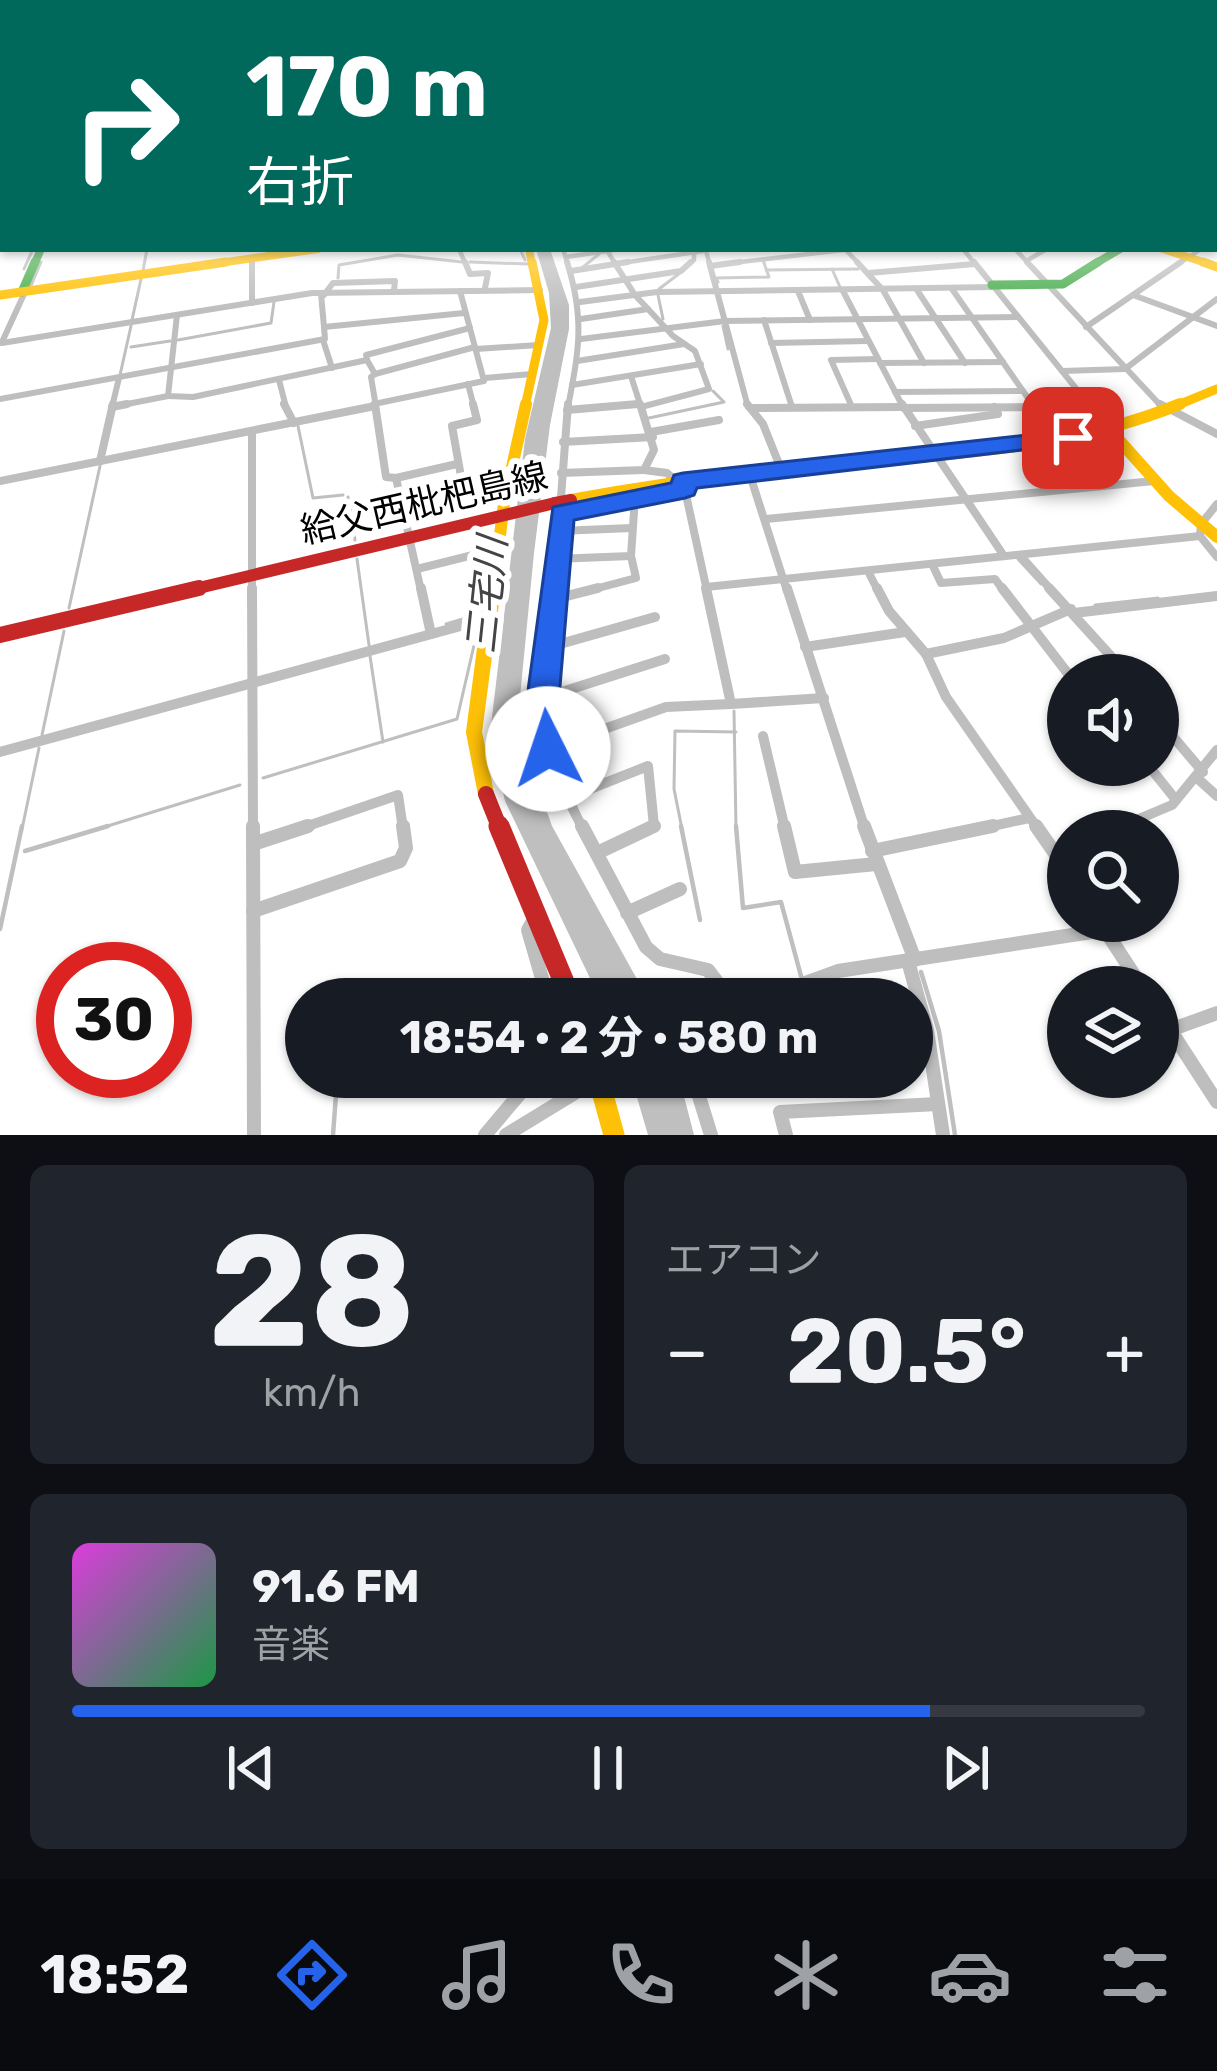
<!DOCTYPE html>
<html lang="ja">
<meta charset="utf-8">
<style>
body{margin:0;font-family:Rubik,"Noto Sans JP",sans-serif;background:#20242c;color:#f1f3f6;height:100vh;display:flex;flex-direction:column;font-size:45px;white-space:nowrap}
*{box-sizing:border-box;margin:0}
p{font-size:39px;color:#9ea1a6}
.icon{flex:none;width:66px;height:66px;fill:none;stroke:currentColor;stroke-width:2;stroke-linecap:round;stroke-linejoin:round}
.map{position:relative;height:1135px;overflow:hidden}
.details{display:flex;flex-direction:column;gap:30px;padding:30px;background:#0d0f14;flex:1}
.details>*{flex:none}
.guide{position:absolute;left:0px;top:0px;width:1218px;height:252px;box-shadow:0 3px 9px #0004;background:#00695c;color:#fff;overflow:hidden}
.buttons{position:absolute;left:1047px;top:654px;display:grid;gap:24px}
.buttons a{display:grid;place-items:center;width:132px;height:132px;border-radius:50%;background:#171b24;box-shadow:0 3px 9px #0004;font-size:60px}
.speed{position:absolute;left:36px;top:942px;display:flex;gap:24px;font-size:60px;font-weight:700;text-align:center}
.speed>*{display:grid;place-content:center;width:156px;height:156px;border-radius:50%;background:#171b24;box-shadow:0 3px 9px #0004;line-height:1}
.speed .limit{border:18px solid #d22;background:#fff;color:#111}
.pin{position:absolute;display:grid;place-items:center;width:102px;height:102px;color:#fff;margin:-51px;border-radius:24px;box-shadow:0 6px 18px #0006}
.me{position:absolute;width:132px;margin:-66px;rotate:356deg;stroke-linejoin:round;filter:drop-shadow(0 0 9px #0008)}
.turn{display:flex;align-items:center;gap:42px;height:252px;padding:0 48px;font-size:54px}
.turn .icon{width:156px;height:156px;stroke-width:2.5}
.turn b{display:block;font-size:84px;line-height:102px}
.big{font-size:90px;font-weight:700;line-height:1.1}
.details .widget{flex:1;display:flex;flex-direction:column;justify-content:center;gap:18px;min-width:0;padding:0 42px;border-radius:18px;background:#20242c}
.details .dial{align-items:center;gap:0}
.dial b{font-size:156px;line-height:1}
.song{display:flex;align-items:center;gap:36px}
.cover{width:144px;height:144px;border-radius:18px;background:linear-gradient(135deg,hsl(300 70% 55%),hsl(140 70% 35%))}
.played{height:12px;border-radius:6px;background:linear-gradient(90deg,#2563eb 80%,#363941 80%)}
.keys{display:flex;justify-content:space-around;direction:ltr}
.heat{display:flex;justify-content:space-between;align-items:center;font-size:66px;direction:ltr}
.details .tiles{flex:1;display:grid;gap:30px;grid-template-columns:1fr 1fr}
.widget:last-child{grid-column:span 2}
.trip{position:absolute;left:285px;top:978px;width:648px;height:120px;border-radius:60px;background:#171b24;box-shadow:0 3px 9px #0004;font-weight:700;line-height:120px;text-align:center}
.tab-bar{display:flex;height:192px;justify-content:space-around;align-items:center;background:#090b0e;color:#9ea1a6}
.tab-bar .icon{width:84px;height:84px}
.tab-bar .active{color:#2563eb}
.tab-bar b{font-size:54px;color:#f1f3f6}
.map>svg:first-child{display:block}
.water{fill:#bfbfbf}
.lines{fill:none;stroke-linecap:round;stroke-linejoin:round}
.stream-far1{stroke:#bfbfbf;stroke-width:3}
.stream{stroke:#bfbfbf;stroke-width:4.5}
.street-far4{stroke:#bebebe;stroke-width:4.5}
.street-far3{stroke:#bebebe;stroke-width:6}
.street-far2{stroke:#bebebe;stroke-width:8}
.street-far1{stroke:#bebebe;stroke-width:10}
.street{stroke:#bebebe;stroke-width:14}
.fast-far1{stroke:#4caf50;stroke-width:8}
.fast{stroke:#4caf50;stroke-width:9}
.slow-far4{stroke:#ffc107;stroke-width:8}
.slow-far3{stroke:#ffc107;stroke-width:9}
.slow-far2{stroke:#ffc107;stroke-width:12}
.slow-far1{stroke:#ffc107;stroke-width:16}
.slow{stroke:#ffc107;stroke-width:21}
.jam-far2{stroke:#c62828;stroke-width:12}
.jam-far1{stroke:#c62828;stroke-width:16}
.jam{stroke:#c62828;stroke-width:21}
.jam-bridge{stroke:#c62828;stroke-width:12}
.route{fill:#2563eb;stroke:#184099;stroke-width:3}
.labels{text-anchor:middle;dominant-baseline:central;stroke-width:12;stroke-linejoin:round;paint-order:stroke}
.street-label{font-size:36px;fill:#000;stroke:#fff}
.water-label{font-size:39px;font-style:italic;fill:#444;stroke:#fff}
</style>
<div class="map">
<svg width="1217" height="1135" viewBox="0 0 1217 1135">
<rect width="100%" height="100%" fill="#fff"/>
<g class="water">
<polygon points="536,249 550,249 569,305 569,329 550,425 534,553 520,697 522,741 552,826 648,999 600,999 505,801 490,734 525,439 551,328 549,293"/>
<polygon points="631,1077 679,1077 694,1135 648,1135"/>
</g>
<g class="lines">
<g class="stream-far1">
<polyline points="520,249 525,260"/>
<polyline points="470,262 528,264"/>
<polyline points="583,267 599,254"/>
<polyline points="24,269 33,249"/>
<polyline points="832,269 840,287"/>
<polyline points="766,270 858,269"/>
<polyline points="143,271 147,249"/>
<polyline points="338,278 339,265 398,255 462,262"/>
<polyline points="718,282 716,278 769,277 763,260"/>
<polyline points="30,288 41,262"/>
<polyline points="659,289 680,273"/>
<polyline points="658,295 663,319"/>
<polyline points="132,320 141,279"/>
<polyline points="723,326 728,349"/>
<polyline points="178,340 271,323 274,302"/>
<polyline points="131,347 170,341"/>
<polyline points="120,375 131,326"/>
<polyline points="649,418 724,402 713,391"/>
<polyline points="298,426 313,498 343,495"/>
<polyline points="348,497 355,540"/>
<polyline points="469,500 484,497 483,506"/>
<polyline points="357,559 369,645"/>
<polyline points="1018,559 1041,584"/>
<polyline points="1095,605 1158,598"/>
<polyline points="69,608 100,466"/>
<polyline points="446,624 476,615 482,531"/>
<polyline points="370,656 383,742"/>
<polyline points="734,711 736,829"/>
<polyline points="42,735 64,631"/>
<polyline points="263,778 457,719 478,628"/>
<polyline points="22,829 39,748"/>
<polyline points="98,829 240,785"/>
<polyline points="682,829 674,789 675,731 736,732"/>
</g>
<g class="stream">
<polyline points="681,826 700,920"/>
<polyline points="736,826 743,908 781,902 801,976"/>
<polyline points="25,851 108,826"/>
<polyline points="0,929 22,826"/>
<polyline points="921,972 939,1031 955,1135"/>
<polyline points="333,1135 337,1081 350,1077"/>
</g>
<g class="street-far4">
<polyline points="459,249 466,265"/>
<polyline points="563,249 568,265"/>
<polyline points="606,249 616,265"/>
<polyline points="845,249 860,265"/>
<polyline points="963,249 976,265"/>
<polyline points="1015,249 1030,265"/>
<polyline points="706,251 710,265"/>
<polyline points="566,257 621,249"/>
<polyline points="252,259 252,265"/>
<polyline points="1026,261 1047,249"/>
<polyline points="608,265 717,249"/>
<polyline points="688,265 694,260 694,249"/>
<polyline points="715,265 852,249"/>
<polyline points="959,265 975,264"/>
<polyline points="1177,265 1201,249"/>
</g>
<g class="street-far3">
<polyline points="252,262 252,303"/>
<polyline points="465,262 470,274 488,273 485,288"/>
<path d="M567 262C585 319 579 350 568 407"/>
<polyline points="614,262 635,295 673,336 695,351 709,389 641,407"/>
<polyline points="709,262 748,407"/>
<polyline points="857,262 883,290 924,363"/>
<polyline points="974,262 1091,407"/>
<polyline points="1027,262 1162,407"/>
<polyline points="710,266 740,262"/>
<polyline points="571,271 628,262"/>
<polyline points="868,273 975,264"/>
<polyline points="576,287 681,271 691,262"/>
<polyline points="952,289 1023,391"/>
<polyline points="917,290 965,363"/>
<polyline points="798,291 810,320"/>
<polyline points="843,291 903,407"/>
<polyline points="321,294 324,327"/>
<polyline points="324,295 333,283 395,281 394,290"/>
<polyline points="1133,295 1217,326"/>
<polyline points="580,302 657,292 994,287"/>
<polyline points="177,315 168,396 193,397 367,360 366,355 470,328"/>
<polyline points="581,319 648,309"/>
<polyline points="764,320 792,407"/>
<polyline points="1086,327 1181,262"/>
<polyline points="581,339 725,321 1018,317"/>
<polyline points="323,340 332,368"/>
<polyline points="2,342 25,292"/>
<polyline points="2,343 312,293 540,290"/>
<polyline points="771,343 868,341"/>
<polyline points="476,349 539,345"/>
<polyline points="367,360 375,374 371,377 376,407"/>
<polyline points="577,361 684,344"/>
<polyline points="880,363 1003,362"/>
<polyline points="1062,371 1125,369 1217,299"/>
<polyline points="375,374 475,347"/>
<polyline points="485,378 532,374"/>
<polyline points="279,380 286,407"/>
<polyline points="468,384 474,407"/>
<polyline points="572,385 701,364"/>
<polyline points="895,392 1023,391 1034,407"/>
<polyline points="0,399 325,339 324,327 464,313"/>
<polyline points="374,404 484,381 460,291"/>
<polyline points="1033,404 1089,404"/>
<polyline points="112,407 168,396"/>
<polyline points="112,407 119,378"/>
<polyline points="369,407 375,406"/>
<polyline points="602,407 640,404 631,376"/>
<polyline points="852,407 831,360 878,359"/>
<polyline points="881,407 903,407"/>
<polyline points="1016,407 1035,407"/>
</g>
<g class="street-far2">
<polyline points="284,404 294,423"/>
<polyline points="375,404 386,477 396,478 421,591"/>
<polyline points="747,404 763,424 781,469"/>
<polyline points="902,404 1004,556"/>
<polyline points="1032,404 1044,421"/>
<polyline points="1089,404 1109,429"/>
<polyline points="1160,404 1217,434"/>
<polyline points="112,407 127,404"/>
<polyline points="751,408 903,407"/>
<polyline points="904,408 1035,407"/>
<polyline points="567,410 638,404"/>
<polyline points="915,426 998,414 994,407"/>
<polyline points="252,431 252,591"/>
<polyline points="651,432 719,420"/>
<polyline points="563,442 653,437"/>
<polyline points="100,461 113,404"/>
<polyline points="644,470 667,473 677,482"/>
<polyline points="749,472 787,591"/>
<polyline points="561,473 644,470 654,450 640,404"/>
<polyline points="396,478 457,464"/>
<polyline points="0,481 375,406"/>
<polyline points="683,481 707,591"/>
<polyline points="1217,504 1201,524 1200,536 1217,557"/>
<polyline points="404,513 465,499 452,426 477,420 473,404"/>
<polyline points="562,513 635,497"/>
<polyline points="766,519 1154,481"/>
<polyline points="558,531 632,528"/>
<polyline points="1020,555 1052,591"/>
<polyline points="554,559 631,556 635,497 685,489"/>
<polyline points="932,564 941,583 995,579 1004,591"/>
<polyline points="417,569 477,554"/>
<polyline points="868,571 878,591"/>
<polyline points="706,587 1200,536"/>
<polyline points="554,591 568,404"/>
<polyline points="587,591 636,578 631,556"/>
</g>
<g class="street-far1">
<polyline points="252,588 253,829"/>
<polyline points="421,588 431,634"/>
<path d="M555 588C544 691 532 733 583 829"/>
<polyline points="706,588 731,704 824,698"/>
<polyline points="787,588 865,829"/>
<polyline points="877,588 889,611 926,654 946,697 1038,829"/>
<polyline points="1002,588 1069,675"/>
<polyline points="1049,588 1128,675"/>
<polyline points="551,600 598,588"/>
<polyline points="1074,613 1217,596"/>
<polyline points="805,647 905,632"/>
<polyline points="546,648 655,617"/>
<polyline points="926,654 1004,638 1071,609"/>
<polyline points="543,698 665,659"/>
<polyline points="1158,719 1203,772"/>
<polyline points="763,736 785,829"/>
<polyline points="548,749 666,707 731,704"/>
<polyline points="0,752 490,618"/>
<polyline points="1148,765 1176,800"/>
<polyline points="1197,778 1217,796"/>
<polyline points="567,798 648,766 654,826 649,829"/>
<polyline points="299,829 398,795 403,829"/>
<polyline points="979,829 1029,818"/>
<polyline points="1115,829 1172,805 1217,750"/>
</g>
<g class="street">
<polyline points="253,826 254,1135"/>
<polyline points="582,826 646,947 660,959 708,970 730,999"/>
<polyline points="784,826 795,872 876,864"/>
<polyline points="864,826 915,960"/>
<polyline points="1036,826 1068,872"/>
<polyline points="1109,831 1122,826"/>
<polyline points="253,844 308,826"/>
<polyline points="872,851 993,826"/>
<polyline points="597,853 654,826"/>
<polyline points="253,911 400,861 406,848 403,826"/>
<polyline points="627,913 680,889"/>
<polyline points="534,919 528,930 548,999"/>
<polyline points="1099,921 1142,987"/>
<polyline points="908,961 927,1030 943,1135"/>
<polyline points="761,999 838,971 1105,930"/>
<polyline points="1158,1011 1217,1102"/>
<polyline points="1170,1030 1217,1013"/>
<polyline points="693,1077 711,1135"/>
<polyline points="485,1135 534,1077"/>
<polyline points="506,1135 596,1080"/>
<polyline points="786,1135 780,1112 938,1104"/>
</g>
<g class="fast-far1">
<polyline points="34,265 41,249"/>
<polyline points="1093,265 1120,249"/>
</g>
<g class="fast">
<polyline points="992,285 1063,284 1098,262"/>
<polyline points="22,292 35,262"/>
</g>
<g class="slow-far4">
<polyline points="529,249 532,265"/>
<polyline points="1163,249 1212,265"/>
<polyline points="205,265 318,249"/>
</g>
<g class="slow-far3">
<polyline points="1203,262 1217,267"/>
<polyline points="0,295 226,262"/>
<polyline points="525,407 544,320 532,262"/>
<polyline points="1173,407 1217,389"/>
</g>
<g class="slow-far2">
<polyline points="1109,429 1169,496 1217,537"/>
<path d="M571 500C653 485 735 474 818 466 938 454 1066 451 1180 404"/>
<polyline points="493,591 504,503 526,404"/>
</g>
<polyline class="slow-far1" points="486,794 474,732 493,588"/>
<polyline class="slow" points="598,1077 614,1135"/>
<polyline class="jam-far2" points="186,591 555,503"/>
<g class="jam-far1">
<polyline points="0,635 199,588"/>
<polyline points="486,794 500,829"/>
</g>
<polyline class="jam" points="499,826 571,999"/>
<polyline class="jam-bridge" points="555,503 571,500"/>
</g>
<linearGradient id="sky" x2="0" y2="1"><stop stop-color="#97b8d8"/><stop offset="0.49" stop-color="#fff"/><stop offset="1" stop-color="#fff" stop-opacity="0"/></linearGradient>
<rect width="1217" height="313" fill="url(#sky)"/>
<polygon class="route" points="1073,430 1081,433 1081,443 697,488 694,495 685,498 574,520 559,698 565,749 560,760 548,765 536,760 527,698 553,507 671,483 674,475 683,473"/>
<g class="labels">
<g class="street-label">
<text transform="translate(424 503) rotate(-13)">給父西枇杷島線</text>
</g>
<g class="water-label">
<text transform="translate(487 595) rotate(-84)">三宅川</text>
</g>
</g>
</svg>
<div class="buttons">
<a><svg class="icon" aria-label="sound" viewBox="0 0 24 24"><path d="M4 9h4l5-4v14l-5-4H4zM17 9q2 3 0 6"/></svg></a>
<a><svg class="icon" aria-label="search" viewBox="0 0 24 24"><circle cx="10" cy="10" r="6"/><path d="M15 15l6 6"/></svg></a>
<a><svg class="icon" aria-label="layers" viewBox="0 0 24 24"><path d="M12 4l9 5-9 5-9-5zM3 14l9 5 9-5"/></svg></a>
</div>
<div class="speed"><div class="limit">30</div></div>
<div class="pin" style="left:1073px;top:438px;background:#d93025"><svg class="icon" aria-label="arrive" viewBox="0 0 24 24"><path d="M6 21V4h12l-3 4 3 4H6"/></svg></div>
<svg class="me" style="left:548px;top:749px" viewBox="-20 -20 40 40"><circle r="19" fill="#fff"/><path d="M0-13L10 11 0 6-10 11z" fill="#2563eb"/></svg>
<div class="trip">18:54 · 2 分 · 580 m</div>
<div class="guide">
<div class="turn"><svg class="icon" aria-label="right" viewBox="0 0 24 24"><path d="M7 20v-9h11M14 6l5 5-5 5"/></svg><div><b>170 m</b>右折</div></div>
</div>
</div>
<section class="details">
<div class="tiles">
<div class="widget dial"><b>28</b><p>km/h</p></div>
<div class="widget"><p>エアコン</p>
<div class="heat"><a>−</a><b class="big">20.5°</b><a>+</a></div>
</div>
<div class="widget">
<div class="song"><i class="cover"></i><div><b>91.6 FM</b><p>音楽</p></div></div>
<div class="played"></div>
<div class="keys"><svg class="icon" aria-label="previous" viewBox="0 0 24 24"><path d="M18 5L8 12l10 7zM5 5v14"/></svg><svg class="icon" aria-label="pause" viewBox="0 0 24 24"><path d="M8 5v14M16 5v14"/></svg><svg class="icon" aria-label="next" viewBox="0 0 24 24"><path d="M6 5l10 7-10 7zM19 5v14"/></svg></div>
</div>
</div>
</section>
<nav class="tab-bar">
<b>18:52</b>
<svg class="icon active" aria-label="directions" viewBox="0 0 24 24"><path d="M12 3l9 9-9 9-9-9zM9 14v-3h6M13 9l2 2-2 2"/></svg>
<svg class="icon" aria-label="music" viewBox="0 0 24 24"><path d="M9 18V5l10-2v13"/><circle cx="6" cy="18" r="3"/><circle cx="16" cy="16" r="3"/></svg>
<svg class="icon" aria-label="phone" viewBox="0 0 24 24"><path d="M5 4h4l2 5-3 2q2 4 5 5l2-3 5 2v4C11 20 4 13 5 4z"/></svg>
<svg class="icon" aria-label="climate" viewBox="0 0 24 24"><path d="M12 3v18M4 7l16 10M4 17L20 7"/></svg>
<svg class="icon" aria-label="car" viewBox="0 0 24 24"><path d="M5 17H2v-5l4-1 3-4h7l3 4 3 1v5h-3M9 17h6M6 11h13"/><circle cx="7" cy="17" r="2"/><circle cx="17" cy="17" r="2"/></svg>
<svg class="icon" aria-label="filters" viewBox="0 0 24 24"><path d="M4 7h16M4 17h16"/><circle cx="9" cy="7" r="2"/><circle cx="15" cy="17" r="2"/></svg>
</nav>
